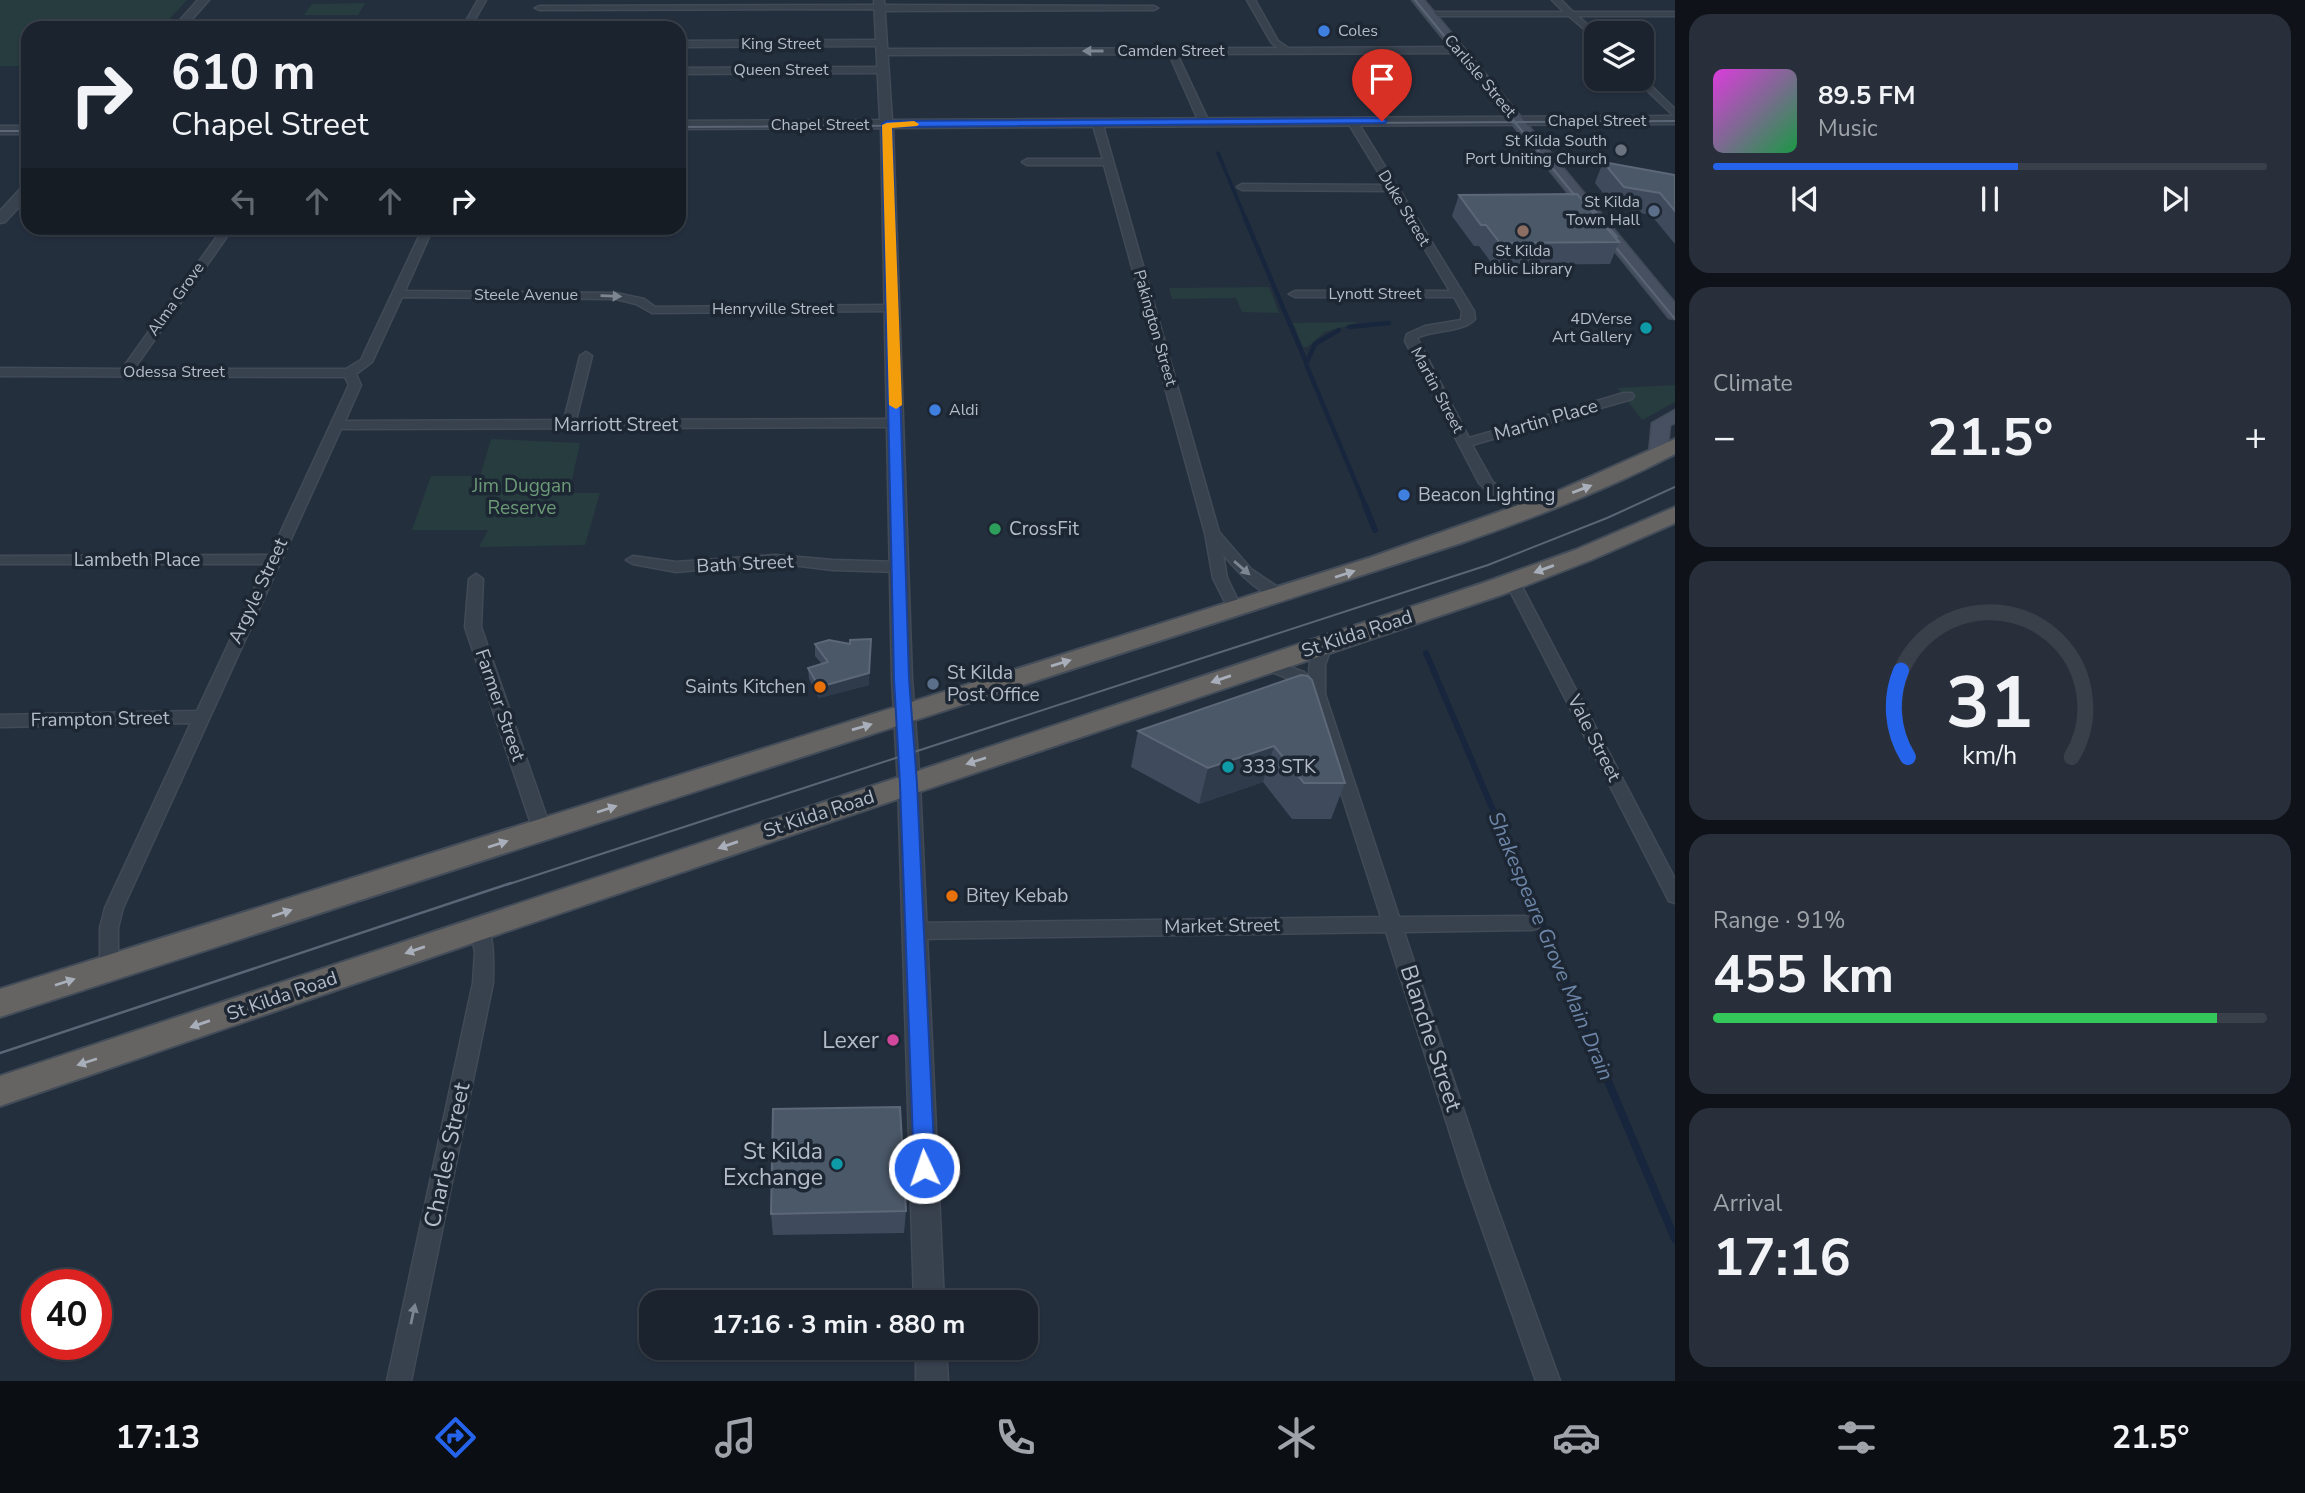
<!DOCTYPE html>
<meta charset="utf-8">
<style>
body{margin:0;font-family:"Nunito Sans",sans-serif;background:#282f3a;color:#f1f3f6;height:100vh;display:flex;flex-direction:column;font-size:26px;white-space:nowrap}
*{box-sizing:border-box;margin:0}
p{font-size:23px;color:#a0a4aa}
.icon{flex:none;width:38px;height:38px;fill:none;stroke:currentColor;stroke-width:2;stroke-linecap:round;stroke-linejoin:round}
.map{position:relative;flex:1;overflow:hidden}
.details{display:flex;flex-direction:column;gap:14px;padding:14px;background:#0f1319;width:630px}
.details>*{flex:none}
.top-card{position:absolute;left:21px;top:21px;width:665px;height:214px;border-radius:21px;box-shadow:0 2px 5px #0004,0 0 0 2px #39404a;background:#1b232e;color:#f1f3f6;overflow:hidden}
.fabs{position:absolute;left:1584px;top:21px;display:grid;gap:14px}
.fabs a{display:grid;place-items:center;width:70px;height:70px;border-radius:14px;background:#1b232e;box-shadow:0 2px 5px #0004,0 0 0 2px #39404a;font-size:35px}
.speed{position:absolute;left:21px;top:1269px;display:flex;gap:14px;font-size:35px;font-weight:700;text-align:center}
.speed>*{display:grid;place-content:center;width:91px;height:91px;border-radius:50%;background:#1b232e;box-shadow:0 2px 5px #0004,0 0 0 2px #39404a;line-height:1}
.speed .limit{border:10px solid #d22;background:#fff;color:#111}
.pin{position:absolute;display:grid;place-items:center;width:60px;height:60px;color:#fff;margin:-72px -30px;border-radius:50% 50% 50% 0;rotate:-45deg;box-shadow:0 0 7px #0007}
.pin .icon{rotate:45deg}
.me{position:absolute;width:77px;margin:-38px;rotate:357deg;stroke-linejoin:round;filter:drop-shadow(0 0 5px #0008)}
.turn{display:flex;align-items:center;gap:24px;height:147px;padding:0 35px;font-size:32px}
.turn .icon{width:91px;height:91px;stroke-width:2.5}
.turn b{display:block;font-size:49px;line-height:60px}
.lanes{display:flex;align-items:center;height:66px;padding:0 35px;background:#0003;justify-content:center;gap:35px;direction:ltr}
.lanes .off{opacity:.35}
.big{font-size:52px;font-weight:700;line-height:1.1}
.details .widget{flex:1;display:flex;flex-direction:column;justify-content:center;gap:10px;min-width:0;padding:0 24px;border-radius:21px;background:#282f3a}
.details .dial{align-items:center;gap:0}
.dial svg{height:182px;overflow:visible;fill:none;stroke:#39404a;stroke-width:7;stroke-linecap:round;text-anchor:middle}
.dial text{fill:#f1f3f6;stroke:none}
.song{display:flex;align-items:center;gap:21px}
.cover{width:84px;height:84px;border-radius:10px;background:linear-gradient(135deg,hsl(300 70% 55%),hsl(140 70% 35%))}
.played{height:7px;border-radius:4px;background:linear-gradient(90deg,#2563eb 55%,#39404a 55%)}
.keys{display:flex;justify-content:space-around;direction:ltr}
.heat{display:flex;justify-content:space-between;align-items:center;font-size:38px;direction:ltr}
.charge{height:10px;border-radius:5px;background:linear-gradient(90deg,#34c759 91%,#39404a 0)}
.trip{position:absolute;left:639px;top:1290px;width:399px;height:70px;border-radius:21px;background:#1b232e;box-shadow:0 2px 5px #0004,0 0 0 2px #39404a;font-weight:700;line-height:70px;text-align:center}
.dock{display:flex;height:112px;justify-content:space-around;align-items:center;background:#0b0e12;color:#a0a4aa}
.dock .icon{width:49px;height:49px}
.dock .on{color:#2563eb}
.dock b{font-size:32px;color:#f1f3f6}
main{display:flex;flex:1;min-height:0}
.map>svg:first-child{display:block}
.green{fill:#263c3f}
.lines{fill:none;stroke-linecap:round;stroke-linejoin:round}
.stream-far3{stroke:#17263c;stroke-width:3.5}
.stream-far2{stroke:#17263c;stroke-width:4.5}
.stream-far1{stroke:#17263c;stroke-width:6}
.stream{stroke:#17263c;stroke-width:8}
.minor-casing{stroke:#414a57;stroke-width:3}
.tertiary-casing{stroke:#414a57;stroke-width:3}
.secondary-casing{stroke:#414a57;stroke-width:3}
.trunk-casing{stroke:#434c59;stroke-width:4}
.minor{fill:#38414e;fill-rule:evenodd}
.tertiary{fill:#38414e;fill-rule:evenodd}
.secondary{fill:#465061;fill-rule:evenodd}
.trunk{fill:#656462;fill-rule:evenodd}
.tram-far1{stroke:#5a6575;stroke-width:2}
.tram{stroke:#5a6575;stroke-width:2.5}
.wall{fill:#3f4b5c}
.shaded-wall{fill:#2f3b4b}
.building{fill:#4b5868;stroke:#5c6777;stroke-width:2}
.oneway{fill:#7c8592}
.oneway2{fill:#a8afba}
.route{fill:#2563eb;stroke:#184099;stroke-width:2}
.slow{fill:#f59e0b}
.shop-dot{fill:#3f7fe0;stroke:#1d2633;stroke-width:2.5}
.worship-dot{fill:#6b7280;stroke:#1d2633;stroke-width:2.5}
.service-dot{fill:#5c6f8a;stroke:#1d2633;stroke-width:2.5}
.education-dot{fill:#8d6e63;stroke:#1d2633;stroke-width:2.5}
.culture-dot{fill:#0f9aa8;stroke:#1d2633;stroke-width:2.5}
.leisure-dot{fill:#2e9e5b;stroke:#1d2633;stroke-width:2.5}
.food-dot{fill:#e8710a;stroke:#1d2633;stroke-width:2.5}
.hotel-dot{fill:#d1479c;stroke:#1d2633;stroke-width:2.5}
.labels{text-anchor:middle;dominant-baseline:central;stroke-width:7;stroke-linejoin:round;paint-order:stroke}
.far-poi-label{font-size:16px;fill:#b4bcc9;stroke:#1d2633;text-anchor:end}
.far-street-label{font-size:16px;fill:#b4bcc9;stroke:#1d2633}
.street-label{font-size:19px;fill:#b4bcc9;stroke:#1d2633}
.park-label{font-size:19px;fill:#6b9a76;stroke:#1d2633}
.poi-label{font-size:19px;fill:#b4bcc9;stroke:#1d2633;text-anchor:start}
.water-label{font-size:21px;font-style:italic;fill:#6d86a8;stroke:#1d2633}
.near-street-label{font-size:23px;fill:#b4bcc9;stroke:#1d2633}
.near-poi-label{font-size:23px;fill:#b4bcc9;stroke:#1d2633;text-anchor:end}
</style>
<main>
<div class="map">
<svg width="1675" height="1381" viewBox="0 0 1675 1381">
<rect width="100%" height="100%" fill="#242f3e"/>
<g class="green">
<polygon points="0,0 187,0 161,28 28,28 28,66 0,66"/>
<polygon points="365,3 358,15 304,15 312,4"/>
<polygon points="1269,287 1279,313 1242,312 1236,298 1172,299 1169,288"/>
<polygon points="1293,323 1357,322 1357,323 1325,332 1307,347 1303,347"/>
<polygon points="1675,385 1675,402 1642,420 1618,388"/>
<polygon points="491,439 580,443 569,493 600,493 585,545 479,547 488,530 412,530 431,476 480,476"/>
</g>
<g class="lines">
<polyline class="stream-far3" points="1218,153 1246,220"/>
<g class="stream-far2">
<polyline points="1245,218 1306,362"/>
<polyline points="1349,327 1389,323"/>
<polyline points="1339,330 1315,344 1306,364 1366,507"/>
</g>
<g class="stream-far1">
<polyline points="1365,505 1375,530"/>
<polyline points="1426,653 1525,885"/>
</g>
<polyline class="stream" points="1524,883 1675,1239"/>
<g class="minor-casing">
<g id="minor">
<polygon points="478,0 486,0 470,28 462,28"/>
<polygon points="1247,0 1255,0 1278,41 1288,48 1458,47 1462,50 1458,53 1177,54 1209,122 1204,125 1199,122 1169,54 883,55 879,52 883,49 1278,48 1271,42"/>
<polygon points="1552,0 1561,0 1573,12 1675,12 1675,16 1578,16 1597,33 1596,39 1569,16 1429,16 1425,14 1429,12 1564,12"/>
<polygon points="880,5 1154,6 1158,8 1154,10 880,11 876,9 539,10 535,8 539,6"/>
<polygon points="577,23 583,23 583,28 575,28"/>
<polygon points="343,24 349,24 350,26 341,28"/>
<polygon points="679,41 882,40 886,43 882,46 679,47"/>
<polygon points="679,68 884,67 888,70 884,73 679,74"/>
<polygon points="1642,77 1675,109 1675,117 1635,79"/>
<path d="M1352 118 1357 121 1474 311 1475 319C1463 333 1434 329 1417 338L1469 438 1624 393H1632L1634 396 1632 399 1472 445 1492 481 1524 511 1526 514 1524 517H1514L1479 483 1405 341 1407 334 1425 326 1461 320 1462 311 1454 297H1295L1289 294 1295 291H1450L1390 191 1242 190 1237 187 1242 184 1386 185 1347 121Z"/>
<path d="M1097 119 1102 122 1219 532 1251 569 1285 592 1287 595 1285 598C1266 603 1234 568 1223 554L1227 578 1242 609 1240 612H1230L1213 578 1205 533 1104 165H1027L1022 162 1027 159H1103L1092 122Z"/>
<polygon points="223,228 233,228 134,369 346,369 361,360 423,228 433,228 405,291 616,293 644,299 655,307 893,305 899,308 893,311 652,313 636,304 616,299 402,297 372,362 356,374 361,385 345,421 564,420 580,356 586,352 592,356 576,420 896,419 902,423 896,427 341,429 123,908 118,928 118,968 116,974 109,976 102,974 100,968 100,928 105,908 191,723 0,727 0,715 197,711 266,564 0,564 0,556 270,555 349,385 345,377 0,376 0,368 122,369"/>
<polygon points="639,228 649,228 643,233 639,232"/>
<polygon points="775,555 833,560 899,562 906,567 899,572 833,570 775,563 676,572 633,564 626,560 633,556 676,562"/>
<polygon points="476,574 483,579 481,627 551,830 548,835 536,835 533,830 465,627 469,579"/>
<polygon points="1512,576 1519,581 1675,879 1675,903 1669,901 1505,581"/>
<path d="M1324 640 1332 645 1325 665V694L1399 917 1532 916 1539 918 1541 923 1539 928 1532 930 1404 932 1487 1180 1560 1381H1536L1465 1180 1386 932 913 939 906 936 904 931 906 926 913 923 1381 917 1309 693 1292 680 1261 668 1258 664 1266 659 1304 672 1309 677C1309 665 1311 644 1324 640Z"/>
<path d="M479 920 486 923C495 941 493 963 493 983L411 1381H387L473 983 475 952 470 928 472 923Z"/>
</g>
</g>
<g class="tertiary-casing">
<g id="tertiary">
<polygon points="198,0 209,0 184,28 173,28"/>
<polygon points="874,0 884,0 892,120 1675,116 1675,124 893,128 912,679 920,784 944,1302 914,1302 898,784 892,679 881,128 679,129 679,121 880,120"/>
<rect x="0" y="126" width="28" height="8"/>
<polygon points="28,185 28,197 5,222 0,223 0,211 23,186"/>
<polygon points="916,1348 946,1348 948,1381 916,1381"/>
</g>
</g>
<g class="secondary-casing">
<g id="secondary">
<polygon points="1412,0 1424,0 1675,303 1675,319 1669,318"/>
<polygon points="1675,410 1675,423 1670,425 1667,454 1658,460 1651,458 1649,454 1652,423"/>
</g>
</g>
<g class="trunk-casing">
<g id="trunk">
<path d="M1675 439V454C1606 490 1535 517 1461 543L0 1017V989L1369 558 1558 491Z"/>
<polygon points="1675,507 1675,523 1591,560 1504,594 490,937 0,1106 0,1076 1486,582 1575,550"/>
</g>
</g>
<use href="#minor" class="minor"/>
<use href="#tertiary" class="tertiary"/>
<use href="#secondary" class="secondary"/>
<use href="#trunk" class="trunk"/>
<g class="tram-far1">
<polyline points="1415,0 1585,208"/>
<polyline points="679,127 1675,121"/>
<polyline points="0,131 28,131"/>
<polyline points="1583,197 1617,237"/>
<polyline points="1604,233 1675,319"/>
<polyline points="506,885 1488,565 1607,518 1675,487"/>
</g>
<polyline class="tram" points="0,1053 511,883"/>
</g>
<g class="wall">
<polygon points="1603,162 1675,175 1675,244 1651,215 1615,208 1595,183"/>
<polygon points="1459,195 1619,242 1610,264 1493,265 1479,246 1474,246 1452,216"/>
<polygon points="815,644 869,685 819,698 809,679 808,668 822,664 815,656"/>
<polygon points="1301,675 1345,783 1331,819 1292,819 1263,782 1199,804 1131,767 1138,731"/>
<polygon points="906,1211 904,1233 773,1235 771,1214"/>
</g>
<g class="shaded-wall">
<polygon points="871,639 869,685 819,698 819,687"/>
<polygon points="1274,746 1263,782 1199,804 1208,768"/>
</g>
<g class="building">
<polygon points="1603,162 1675,175 1675,211 1660,193 1624,187"/>
<polygon points="1577,194 1619,242 1500,243 1486,225 1481,225 1459,195"/>
<polygon points="871,639 869,673 819,687 808,668 828,662 815,644 829,640 850,644 850,640"/>
<polygon points="1301,675 1308,676 1312,680 1345,783 1304,783 1274,746 1208,768 1138,731"/>
<polygon points="900,1107 906,1211 771,1214 773,1109"/>
</g>
<defs><path id="oneway-solid" d="M-6-.8H1V-3.2L6.5 0L1 3.2V.8H-6Z" transform="scale(1.75)"/></defs>
<g class="oneway">
<use href="#oneway-solid" transform="translate(1093 51) rotate(180)"/>
<use href="#oneway-solid" transform="translate(611 296) rotate(2)"/>
<use href="#oneway-solid" transform="translate(1242 568) rotate(41)"/>
<use href="#oneway-solid" transform="translate(413 1314) rotate(-78)"/>
</g>
<g class="oneway2">
<use href="#oneway-solid" transform="translate(1582 489) rotate(-21)"/>
<use href="#oneway-solid" transform="translate(1544 569) rotate(160)"/>
<use href="#oneway-solid" transform="translate(1345 574) rotate(-18)"/>
<use href="#oneway-solid" transform="translate(1061 663) rotate(-17)"/>
<use href="#oneway-solid" transform="translate(1221 679) rotate(161)"/>
<use href="#oneway-solid" transform="translate(862 727) rotate(-16)"/>
<use href="#oneway-solid" transform="translate(976 761) rotate(162)"/>
<use href="#oneway-solid" transform="translate(607 809) rotate(-18)"/>
<use href="#oneway-solid" transform="translate(498 844) rotate(-18)"/>
<use href="#oneway-solid" transform="translate(728 845) rotate(161)"/>
<use href="#oneway-solid" transform="translate(282 913) rotate(-18)"/>
<use href="#oneway-solid" transform="translate(415 950) rotate(161)"/>
<use href="#oneway-solid" transform="translate(65 982) rotate(-18)"/>
<use href="#oneway-solid" transform="translate(200 1024) rotate(161)"/>
<use href="#oneway-solid" transform="translate(87 1062) rotate(162)"/>
</g>
<polygon class="route" points="1382,118 1387,121 1385,123 892,127 909,679 917,784 935,1168 932,1175 924,1178 917,1175 914,1168 900,784 894,679 882,124 887,121"/>
<polygon class="slow" points="914,121 919,124 917,126 892,128 902,405 896,409 889,405 882,125 887,123"/>
<g class="shop-dot">
<circle cx="1324" cy="31" r="7"/>
<circle cx="935" cy="410" r="7"/>
<circle cx="1404" cy="495" r="7"/>
</g>
<circle class="worship-dot" cx="1621" cy="150" r="7"/>
<g class="service-dot">
<circle cx="1654" cy="211" r="7"/>
<circle cx="933" cy="684" r="7"/>
</g>
<circle class="education-dot" cx="1523" cy="231" r="7"/>
<g class="culture-dot">
<circle cx="1646" cy="328" r="7"/>
<circle cx="1228" cy="767" r="7"/>
<circle cx="837" cy="1164" r="7"/>
</g>
<circle class="leisure-dot" cx="995" cy="529" r="7"/>
<g class="food-dot">
<circle cx="820" cy="687" r="7"/>
<circle cx="952" cy="896" r="7"/>
</g>
<circle class="hotel-dot" cx="893" cy="1040" r="7"/>
<g class="labels">
<g class="far-poi-label">
<text x="1338" y="31" text-anchor="start">Coles</text>
<text x="1607" y="141">St Kilda South<tspan x="1607" dy="18">Port Uniting Church</tspan></text>
<text x="1640" y="202">St Kilda<tspan x="1640" dy="18">Town Hall</tspan></text>
<text x="1523" y="251" text-anchor="middle">St Kilda<tspan x="1523" dy="18">Public Library</tspan></text>
<text x="1632" y="319">4DVerse<tspan x="1632" dy="18">Art Gallery</tspan></text>
<text x="949" y="410" text-anchor="start">Aldi</text>
</g>
<g class="far-street-label">
<text x="781" y="44">King Street</text>
<text x="1171" y="51">Camden Street</text>
<text x="781" y="70">Queen Street</text>
<text transform="translate(1480 76) rotate(50)">Carlisle Street</text>
<text x="1597" y="121">Chapel Street</text>
<text x="820" y="125">Chapel Street</text>
<text transform="translate(1404 208) rotate(59)">Duke Street</text>
<text x="1375" y="294">Lynott Street</text>
<text x="526" y="295">Steele Avenue</text>
<text transform="translate(176 299) rotate(-55)">Alma Grove</text>
<text x="773" y="309">Henryville Street</text>
<text transform="translate(1155 328) rotate(74)">Pakington Street</text>
<text x="174" y="372">Odessa Street</text>
<text transform="translate(1437 390) rotate(62)">Martin Street</text>
</g>
<g class="street-label">
<text transform="translate(1546 420) rotate(-16)">Martin Place</text>
<text x="616" y="425">Marriott Street</text>
<text x="137" y="560">Lambeth Place</text>
<text transform="translate(745 564) rotate(-3)">Bath Street</text>
<text transform="translate(258 591) rotate(-65)">Argyle Street</text>
<text transform="translate(1357 634) rotate(-18)">St Kilda Road</text>
<text transform="translate(500 705) rotate(71)">Farmer Street</text>
<text transform="translate(100 719) rotate(-1)">Frampton Street</text>
<text transform="translate(1594 738) rotate(63)">Vale Street</text>
<text transform="translate(819 814) rotate(-18)">St Kilda Road</text>
<text transform="translate(1222 926) rotate(-1)">Market Street</text>
<text transform="translate(282 996) rotate(-19)">St Kilda Road</text>
</g>
<g class="park-label">
<text x="522" y="486">Jim Duggan<tspan x="522" dy="22">Reserve</tspan></text>
</g>
<g class="poi-label">
<text x="1418" y="495">Beacon Lighting</text>
<text x="1009" y="529">CrossFit</text>
<text x="947" y="673">St Kilda<tspan x="947" dy="22">Post Office</tspan></text>
<text x="806" y="687" text-anchor="end">Saints Kitchen</text>
<text x="1242" y="767">333 STK</text>
<text x="966" y="896">Bitey Kebab</text>
</g>
<g class="water-label">
<text transform="translate(1551 946) rotate(67)">Shakespeare Grove Main Drain</text>
</g>
<g class="near-street-label">
<text transform="translate(1431 1038) rotate(72)">Blanche Street</text>
<text transform="translate(447 1155) rotate(-78)">Charles Street</text>
</g>
<g class="near-poi-label">
<text x="879" y="1040">Lexer</text>
<text x="823" y="1151">St Kilda<tspan x="823" dy="26">Exchange</tspan></text>
</g>
</g>
</svg>
<div class="fabs">
<a><svg class="icon" aria-label="layers" viewBox="0 0 24 24"><path d="M12 4l9 5-9 5-9-5zM3 14l9 5 9-5"/></svg></a>
</div>
<div class="speed"><div class="limit">40</div></div>
<div class="pin" style="left:1382px;top:121px;background:#d93025"><svg class="icon" aria-label="arrive" viewBox="0 0 24 24"><path d="M6 21V4h12l-3 4 3 4H6"/></svg></div>
<svg class="me" style="left:924px;top:1168px" viewBox="-20 -20 40 40"><circle r="17" fill="#2563eb" stroke="#fff" stroke-width="3"/><path d="M0-11L8 9 0 5-8 9z" fill="#fff"/></svg>
<div class="trip">17:16 · 3 min · 880 m</div>
<div class="top-card">
<div class="turn"><svg class="icon" aria-label="right" viewBox="0 0 24 24"><path d="M7 20v-9h11M14 6l5 5-5 5"/></svg><div><b>610 m</b>Chapel Street</div></div>
<div class="lanes"><svg class="icon off" aria-label="left" viewBox="0 0 24 24"><path d="M17 20v-9H6M10 6l-5 5 5 5"/></svg><svg class="icon off" aria-label="ahead" viewBox="0 0 24 24"><path d="M12 20V5M6 11l6-6 6 6"/></svg><svg class="icon off" aria-label="ahead" viewBox="0 0 24 24"><path d="M12 20V5M6 11l6-6 6 6"/></svg><svg class="icon" aria-label="right" viewBox="0 0 24 24"><path d="M7 20v-9h11M14 6l5 5-5 5"/></svg></div>
</div>
</div>
<section class="details">
<div class="widget">
<div class="song"><i class="cover"></i><div><b>89.5 FM</b><p>Music</p></div></div>
<div class="played"></div>
<div class="keys"><svg class="icon" aria-label="previous" viewBox="0 0 24 24"><path d="M18 5L8 12l10 7zM5 5v14"/></svg><svg class="icon" aria-label="pause" viewBox="0 0 24 24"><path d="M8 5v14M16 5v14"/></svg><svg class="icon" aria-label="next" viewBox="0 0 24 24"><path d="M6 5l10 7-10 7zM19 5v14"/></svg></div>
</div>
<div class="widget"><p>Climate</p>
<div class="heat"><a>−</a><b class="big">21.5°</b><a>+</a></div>
</div>
<div class="widget dial"><svg viewBox="0 0 100 80">
<path d="M14 69A42 42 0 1 1 86 69"/>
<path d="M14 69A42 42 0 0 1 11 31" stroke="#2563eb"/>
<text x="50" y="56" font-size="32" font-weight="700">31</text>
<text x="50" y="72" font-size="11">km/h</text>
</svg></div>
<div class="widget"><p>Range · 91%</p><b class="big">455 km</b><div class="charge"></div></div>
<div class="widget"><p>Arrival</p><b class="big">17:16</b></div>
</section>
</main>
<nav class="dock">
<b>17:13</b>
<svg class="icon on" aria-label="directions" viewBox="0 0 24 24"><path d="M12 3l9 9-9 9-9-9zM9 14v-3h6M13 9l2 2-2 2"/></svg>
<svg class="icon" aria-label="music" viewBox="0 0 24 24"><path d="M9 18V5l10-2v13"/><circle cx="6" cy="18" r="3"/><circle cx="16" cy="16" r="3"/></svg>
<svg class="icon" aria-label="phone" viewBox="0 0 24 24"><path d="M5 4h4l2 5-3 2q2 4 5 5l2-3 5 2v4C11 20 4 13 5 4z"/></svg>
<svg class="icon" aria-label="climate" viewBox="0 0 24 24"><path d="M12 3v18M4 7l16 10M4 17L20 7"/></svg>
<svg class="icon" aria-label="car" viewBox="0 0 24 24"><path d="M5 17H2v-5l4-1 3-4h7l3 4 3 1v5h-3M9 17h6M6 11h13"/><circle cx="7" cy="17" r="2"/><circle cx="17" cy="17" r="2"/></svg>
<svg class="icon" aria-label="filters" viewBox="0 0 24 24"><path d="M4 7h16M4 17h16"/><circle cx="9" cy="7" r="2"/><circle cx="15" cy="17" r="2"/></svg>
<b>21.5°</b>
</nav>
